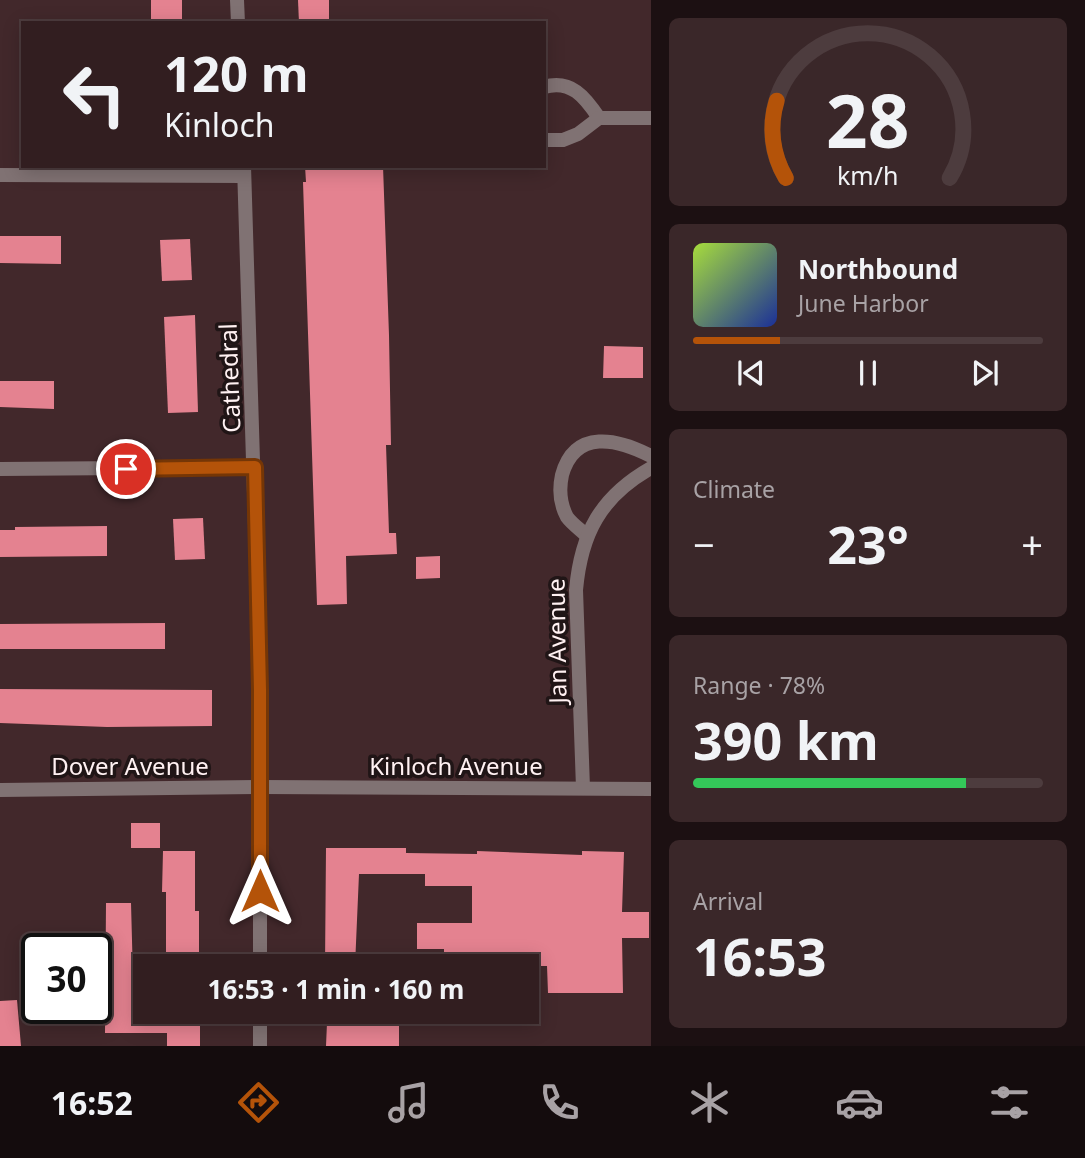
<!DOCTYPE html>
<meta charset="utf-8">
<style>
body{margin:0;font-family:"Noto Sans",sans-serif;background:#3a2729;color:#f1f3f6;height:100vh;display:flex;flex-direction:column;font-size:26px;white-space:nowrap}
*{box-sizing:border-box;margin:0}
p{font-size:23px;color:#a8a2a5}
.icon{flex:none;width:38px;height:38px;fill:none;stroke:currentColor;stroke-width:2;stroke-linecap:round;stroke-linejoin:round}
.map{position:relative;flex:1;overflow:hidden}
.panel{display:flex;flex-direction:column;gap:18px;padding:18px;background:#1c1012;width:434px}
.panel>*{flex:none}
.guide{position:absolute;left:21px;top:21px;width:525px;height:147px;border-radius:0px;box-shadow:0 4px 18px #0003,0 0 0 2px #4d3c3e;background:#321e20;color:#f1f3f6;overflow:hidden}
.speed{position:absolute;left:21px;top:933px;display:flex;gap:14px;font-size:35px;font-weight:700;text-align:center}
.speed>*{display:grid;place-content:center;width:91px;height:91px;border-radius:50%;background:#321e20;box-shadow:0 4px 18px #0003,0 0 0 2px #4d3c3e;line-height:1}
.speed .limit{border:4px solid #111;border-radius:10px;background:#fff;color:#111}
.pin{position:absolute;display:grid;place-items:center;width:60px;height:60px;color:#fff;margin:-30px;border:4px solid #fff;border-radius:50%;box-shadow:0 2px 7px #0007}
.me{position:absolute;width:77px;margin:-38px;rotate:0deg;stroke-linejoin:round;filter:drop-shadow(0 0 5px #0008)}
.turn{display:flex;align-items:center;gap:24px;height:147px;padding:0 28px;font-size:32px}
.turn .icon{width:91px;height:91px;stroke-width:2.5}
.turn b{display:block;font-size:49px;line-height:60px}
.big{font-size:52px;font-weight:700;line-height:1.1}
.panel .tile{flex:1;display:flex;flex-direction:column;justify-content:center;gap:10px;min-width:0;padding:0 24px;border-radius:10px;background:#3a2729}
.panel .dial{align-items:center;gap:0}
.dial svg{height:182px;overflow:visible;fill:none;stroke:#4d3c3e;stroke-width:7;stroke-linecap:round;text-anchor:middle}
.dial text{fill:#f1f3f6;stroke:none}
.song{display:flex;align-items:center;gap:21px}
.cover{width:84px;height:84px;border-radius:10px;background:linear-gradient(135deg,hsl(80 70% 55%),hsl(230 70% 35%))}
.played{height:7px;border-radius:4px;background:linear-gradient(90deg,#b45309 25%,#4d3c3e 25%)}
.keys{display:flex;justify-content:space-around;direction:ltr}
.heat{display:flex;justify-content:space-between;align-items:center;font-size:38px;direction:ltr}
.charge{height:10px;border-radius:5px;background:linear-gradient(90deg,#34c759 78%,#4d3c3e 0)}
.trip{position:absolute;left:133px;top:954px;width:406px;height:70px;border-radius:0px;background:#321e20;box-shadow:0 4px 18px #0003,0 0 0 2px #4d3c3e;font-weight:700;line-height:70px;text-align:center}
.tab-bar{display:flex;height:112px;justify-content:space-around;align-items:center;background:#140c0d;color:#a8a2a5}
.tab-bar .icon{width:49px;height:49px}
.tab-bar .on{color:#b45309}
.tab-bar b{font-size:32px;color:#f1f3f6}
main{display:flex;flex:1;min-height:0}
.map>svg:first-child{display:block}
.building{fill:#e48290}
.lines{fill:none;stroke-linecap:round;stroke-linejoin:round}
.minor{stroke:#807273;stroke-width:14}
.route-casing{stroke:#753606;stroke-width:18}
.route{stroke:#b45309;stroke-width:12}
.labels{text-anchor:middle;dominant-baseline:central;stroke-width:7;stroke-linejoin:round;paint-order:stroke}
.street-label{font-size:24px;fill:#fff1f2;stroke:#201516}
</style>
<main>
<div class="map">
<svg width="651" height="1046" viewBox="0 0 651 1046">
<rect width="100%" height="100%" fill="#42282b"/>
<g class="building">
<rect x="151" y="0" width="31" height="23"/>
<polygon points="298,0 329,0 329,23 299,23"/>
<polygon points="305,166 383,166 389,335 391,445 386,445 389,533 396,533 397,554 346,556 347,604 317,605 303,182 306,182"/>
<polygon points="0,236 61,236 61,264 0,263"/>
<polygon points="190,239 192,280 162,281 160,240"/>
<polygon points="195,315 198,412 168,413 164,317"/>
<polygon points="604,346 643,347 643,378 603,378"/>
<polygon points="0,381 54,381 54,409 0,407"/>
<polygon points="203,518 205,559 175,560 173,519"/>
<polygon points="107,526 107,556 0,557 0,530 15,530 15,527"/>
<polygon points="440,556 440,578 416,579 416,557"/>
<polygon points="165,623 165,649 0,649 0,624"/>
<polygon points="0,689 212,690 212,726 107,727 0,723"/>
<rect x="131" y="823" width="29" height="25"/>
<polygon points="326,848 406,848 406,853 477,854 477,851 582,855 582,851 624,852 622,912 649,912 649,938 622,938 623,993 548,993 547,966 444,966 444,949 417,949 417,923 472,923 472,886 425,886 425,874 359,874 355,966 325,966"/>
<polygon points="163,851 195,851 195,911 199,911 199,966 166,966 166,892 162,892"/>
<polygon points="106,903 131,903 134,1015 200,1015 200,1046 167,1046 167,1033 105,1033"/>
<polygon points="17,1000 21,1046 0,1046 0,1001"/>
<polygon points="364,1012 399,1012 399,1046 326,1046 327,1023 365,1023"/>
</g>
<g class="lines">
<g class="minor">
<polyline points="237,0 238,23"/>
<path d="M544 87C571 79 585 97 599 118"/>
<polyline points="544,140 563,140 578,134 599,118 651,118"/>
<polyline points="244,166 260,690 260,966"/>
<polyline points="0,175 244,176"/>
<polyline points="0,469 255,467"/>
<path d="M587 536C581 530 572 524 567 517 560 504 559 489 562 475 575 428 618 439 651 456"/>
<path d="M583 788 576 590C581 534 600 497 651 468"/>
<polyline points="0,790 260,787 651,789"/>
<polyline points="260,1046 260,1012"/>
</g>
</g>
<g class="lines">
<g class="route-casing">
<polyline id="route" points="126,469 255,467 260,690 260,891"/>
</g>
<use href="#route" class="route"/>
</g>
<g class="labels">
<g class="street-label">
<text transform="translate(229 378) rotate(-92)">Cathedral</text>
<text transform="translate(556 641) rotate(-91)">Jan Avenue</text>
<text x="130" y="765">Dover Avenue</text>
<text x="456" y="765">Kinloch Avenue</text>
</g>
</g>
</svg>
<div class="speed"><div class="limit">30</div></div>
<div class="pin" style="left:126px;top:469px;background:#d93025"><svg class="icon" aria-label="arrive" viewBox="0 0 24 24"><path d="M6 21V4h12l-3 4 3 4H6"/></svg></div>
<svg class="me" style="left:260px;top:891px" viewBox="-20 -20 40 40"><path d="M0-17L14 15 0 8-14 15z" fill="#b45309" stroke="#fff" stroke-width="4"/></svg>
<div class="trip">16:53 · 1 min · 160 m</div>
<div class="guide">
<div class="turn"><svg class="icon" aria-label="left" viewBox="0 0 24 24"><path d="M17 20v-9H6M10 6l-5 5 5 5"/></svg><div><b>120 m</b>Kinloch</div></div>
</div>
</div>
<section class="panel">
<div class="tile dial"><svg viewBox="0 0 100 80">
<path d="M14 69A42 42 0 1 1 86 69"/>
<path d="M14 69A42 42 0 0 1 10 35" stroke="#b45309"/>
<text x="50" y="56" font-size="32" font-weight="700">28</text>
<text x="50" y="72" font-size="11">km/h</text>
</svg></div>
<div class="tile">
<div class="song"><i class="cover"></i><div><b>Northbound</b><p>June Harbor</p></div></div>
<div class="played"></div>
<div class="keys"><svg class="icon" aria-label="previous" viewBox="0 0 24 24"><path d="M18 5L8 12l10 7zM5 5v14"/></svg><svg class="icon" aria-label="pause" viewBox="0 0 24 24"><path d="M8 5v14M16 5v14"/></svg><svg class="icon" aria-label="next" viewBox="0 0 24 24"><path d="M6 5l10 7-10 7zM19 5v14"/></svg></div>
</div>
<div class="tile"><p>Climate</p>
<div class="heat"><a>−</a><b class="big">23°</b><a>+</a></div>
</div>
<div class="tile"><p>Range · 78%</p><b class="big">390 km</b><div class="charge"></div></div>
<div class="tile"><p>Arrival</p><b class="big">16:53</b></div>
</section>
</main>
<nav class="tab-bar">
<b>16:52</b>
<svg class="icon on" aria-label="directions" viewBox="0 0 24 24"><path d="M12 3l9 9-9 9-9-9zM9 14v-3h6M13 9l2 2-2 2"/></svg>
<svg class="icon" aria-label="music" viewBox="0 0 24 24"><path d="M9 18V5l10-2v13"/><circle cx="6" cy="18" r="3"/><circle cx="16" cy="16" r="3"/></svg>
<svg class="icon" aria-label="phone" viewBox="0 0 24 24"><path d="M5 4h4l2 5-3 2q2 4 5 5l2-3 5 2v4C11 20 4 13 5 4z"/></svg>
<svg class="icon" aria-label="climate" viewBox="0 0 24 24"><path d="M12 3v18M4 7l16 10M4 17L20 7"/></svg>
<svg class="icon" aria-label="car" viewBox="0 0 24 24"><path d="M5 17H2v-5l4-1 3-4h7l3 4 3 1v5h-3M9 17h6M6 11h13"/><circle cx="7" cy="17" r="2"/><circle cx="17" cy="17" r="2"/></svg>
<svg class="icon" aria-label="filters" viewBox="0 0 24 24"><path d="M4 7h16M4 17h16"/><circle cx="9" cy="7" r="2"/><circle cx="15" cy="17" r="2"/></svg>
</nav>
